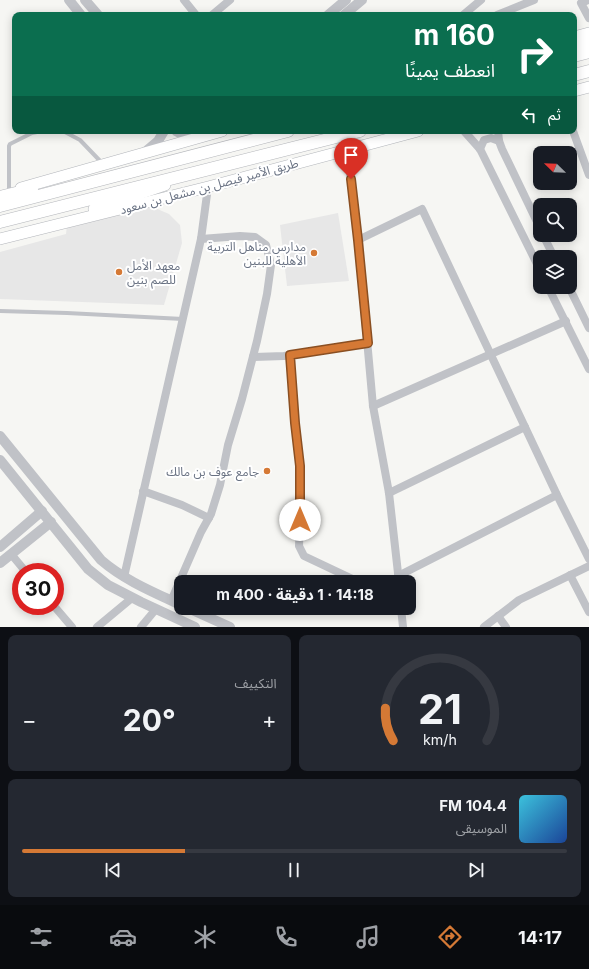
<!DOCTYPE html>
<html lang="ar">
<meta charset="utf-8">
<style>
body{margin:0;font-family:Inter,"Noto Sans Arabic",sans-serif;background:#242831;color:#f1f3f6;direction:rtl;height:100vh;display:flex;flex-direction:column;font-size:15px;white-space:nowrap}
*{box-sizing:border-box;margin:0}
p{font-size:13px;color:#9ea1a6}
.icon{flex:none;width:22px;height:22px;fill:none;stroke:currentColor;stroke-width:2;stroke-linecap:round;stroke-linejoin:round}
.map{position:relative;height:627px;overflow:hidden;direction:ltr}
.side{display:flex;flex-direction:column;gap:8px;padding:8px;background:#0d0f14;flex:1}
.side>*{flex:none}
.banner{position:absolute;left:12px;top:12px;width:565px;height:122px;border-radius:8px;box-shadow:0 2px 10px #0003;direction:rtl;background:#0b6e4f;color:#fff;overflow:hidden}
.needle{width:26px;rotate:293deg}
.buttons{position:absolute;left:533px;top:146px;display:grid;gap:8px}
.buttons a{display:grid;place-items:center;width:44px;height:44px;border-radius:8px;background:#171b24;box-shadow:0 2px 10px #0003;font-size:20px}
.speed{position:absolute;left:12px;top:563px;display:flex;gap:8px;font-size:20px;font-weight:700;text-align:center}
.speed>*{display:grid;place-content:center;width:52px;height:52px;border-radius:50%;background:#171b24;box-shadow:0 2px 10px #0003;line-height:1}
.speed .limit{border:6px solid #d22;background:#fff;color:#111}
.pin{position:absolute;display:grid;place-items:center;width:34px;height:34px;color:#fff;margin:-41px -17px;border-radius:50% 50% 50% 0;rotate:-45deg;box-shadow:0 0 4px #0007}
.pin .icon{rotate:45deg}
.me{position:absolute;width:44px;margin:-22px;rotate:0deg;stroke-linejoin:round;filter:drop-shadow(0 0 3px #0008)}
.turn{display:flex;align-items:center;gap:14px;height:84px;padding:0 16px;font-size:18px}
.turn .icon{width:52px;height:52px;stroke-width:2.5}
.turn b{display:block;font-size:28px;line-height:34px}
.then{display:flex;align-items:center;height:38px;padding:0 16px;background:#0003;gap:8px;font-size:15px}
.big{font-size:30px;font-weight:700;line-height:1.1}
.side .card{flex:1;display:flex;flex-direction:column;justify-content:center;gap:6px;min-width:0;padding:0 14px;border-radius:8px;background:#242831}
.side .dial{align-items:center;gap:0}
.dial svg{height:104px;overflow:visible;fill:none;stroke:#363941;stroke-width:7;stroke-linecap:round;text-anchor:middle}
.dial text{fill:#f1f3f6;stroke:none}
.song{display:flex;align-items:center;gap:12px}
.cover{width:48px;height:48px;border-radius:6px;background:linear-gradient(135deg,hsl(190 70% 55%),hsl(220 70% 35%))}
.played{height:4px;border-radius:2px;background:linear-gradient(90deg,#d57935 30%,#363941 30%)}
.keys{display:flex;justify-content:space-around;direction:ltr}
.heat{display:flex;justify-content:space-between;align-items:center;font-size:22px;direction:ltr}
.side .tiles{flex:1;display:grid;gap:8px;grid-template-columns:1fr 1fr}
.card:last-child{grid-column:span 2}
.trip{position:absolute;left:174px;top:575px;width:242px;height:40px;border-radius:8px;background:#171b24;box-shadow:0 2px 10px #0003;font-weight:700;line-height:40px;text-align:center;direction:rtl}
.tabs{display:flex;height:64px;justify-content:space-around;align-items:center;background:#090b0e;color:#9ea1a6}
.tabs .icon{width:28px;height:28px}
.tabs .selected{color:#d57935}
.tabs b{font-size:18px;color:#f1f3f6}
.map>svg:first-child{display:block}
.built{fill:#e7e7e7}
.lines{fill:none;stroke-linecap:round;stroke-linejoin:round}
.secondary-casing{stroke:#b3b6bb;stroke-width:12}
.primary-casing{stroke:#b4b6bb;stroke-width:13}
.service{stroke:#c0c2c7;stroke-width:4}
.minor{stroke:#c0c2c7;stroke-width:8}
.tertiary{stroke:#c0c2c7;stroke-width:10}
.secondary{stroke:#fff;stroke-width:11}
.primary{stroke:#fff;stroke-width:12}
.route-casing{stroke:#8a4f22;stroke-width:10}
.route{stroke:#d57935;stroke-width:7}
.poi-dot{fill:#d57935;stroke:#fff;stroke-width:1.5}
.labels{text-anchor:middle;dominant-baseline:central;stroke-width:4;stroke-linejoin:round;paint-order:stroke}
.street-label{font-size:12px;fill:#687182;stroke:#fff}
.poi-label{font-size:12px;fill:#687182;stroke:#fff;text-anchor:end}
</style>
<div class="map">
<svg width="589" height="627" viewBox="0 0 589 627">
<rect width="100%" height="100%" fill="#f6f6f3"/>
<g class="built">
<polygon points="142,206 155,208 169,214 180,225 182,243 164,305 0,299 0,252 66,234 67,226"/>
<polygon points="338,213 349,281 287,286 280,225"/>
</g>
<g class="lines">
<g class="secondary-casing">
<g id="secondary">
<polyline points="574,37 589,33"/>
<polyline points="574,91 589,87"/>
<polyline points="21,188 222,131"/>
<polyline points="94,209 165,185"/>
<polyline points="0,239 208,187 418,131"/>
</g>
</g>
<g class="primary-casing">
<g id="primary">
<polyline points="574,47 589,44"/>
<polyline points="574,56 589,52"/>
<polyline points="574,75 589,71"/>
<polyline points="0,197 32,189"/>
<polyline points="0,206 288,131"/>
<polyline points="0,222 360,131"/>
</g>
</g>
<g class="service">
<polyline points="63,131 80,140 103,164"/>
<polyline points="9,191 9,146 10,144 32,133 42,131"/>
<polyline points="0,311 67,313 183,319"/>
</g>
<g class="minor">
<polyline points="184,0 196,15"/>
<polyline points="588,0 581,3 589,18"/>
<polyline points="212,15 230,0"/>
<polyline points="463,15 481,0"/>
<polyline points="497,15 534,0"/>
<polyline points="464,131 480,149 540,270"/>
<polyline points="498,131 499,141 502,149 540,228"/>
<polyline points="573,131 589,175"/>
<polyline points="347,149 358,240 373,406 389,493 399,582"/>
<polyline points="480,149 484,140 491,138 499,141"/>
<polyline points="543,235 554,257"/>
<polyline points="358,240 422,209 557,495 589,559"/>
<polyline points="548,287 589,369"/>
<polyline points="569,287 589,328"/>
<polyline points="290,355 295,423 300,466 300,520 299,546 304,556 359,582"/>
<polyline points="253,357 284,356 368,343"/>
<polyline points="373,406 566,321"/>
<polyline points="143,491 182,505 209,518"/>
<polyline points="389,493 525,427"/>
<polyline points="11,554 26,572"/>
<polyline points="570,575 589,612"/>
<polyline points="398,576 557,495"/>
<polyline points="124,577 201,239 208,187"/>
<polyline points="171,601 201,532 211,514 220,485 228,445 242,399 257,341 267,294 271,265 266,245 255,237 240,236 201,239"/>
<polyline points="54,606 72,627"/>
<polyline points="401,608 403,627"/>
<polyline points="498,616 506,627"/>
<polyline points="97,627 132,598"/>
<polyline points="141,627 156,609"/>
<polyline points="484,627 519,600 589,566"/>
</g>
<g class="tertiary">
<polyline points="69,0 81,15"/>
<polyline points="85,0 98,15"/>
<polyline points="328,15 346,0"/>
<polyline points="344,15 362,0"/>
<path d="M176 131C184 136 192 136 200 131"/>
<polyline points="145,152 158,141 164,131"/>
<path d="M0 436 101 560C124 580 153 592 181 605"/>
<polyline points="0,460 88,569 108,585 141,602 195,627"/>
<polyline points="0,547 42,511"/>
<polyline points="0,563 51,522"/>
<polyline points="188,608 230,627"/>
</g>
<use href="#secondary" class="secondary"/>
<use href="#primary" class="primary"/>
</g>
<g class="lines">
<g class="route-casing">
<polyline id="route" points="300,520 300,466 295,423 290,355 368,343 358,240 351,179"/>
</g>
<use href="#route" class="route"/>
</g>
<g class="poi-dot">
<circle cx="314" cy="253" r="4"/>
<circle cx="119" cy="272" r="4"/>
<circle cx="267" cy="471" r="4"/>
</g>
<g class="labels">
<g class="street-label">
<text transform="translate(209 186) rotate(-15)">طريق الأمير فيصل بن مشعل بن سعود</text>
</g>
<g class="poi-label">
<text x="306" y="246">مدارس مناهل التربية<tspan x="306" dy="14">الأهلية للبنين</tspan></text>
<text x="127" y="265" text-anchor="start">معهد الأمل<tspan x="127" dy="14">للصم بنين</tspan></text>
<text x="259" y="471">جامع عوف بن مالك</text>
</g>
</g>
</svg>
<div class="buttons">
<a><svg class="needle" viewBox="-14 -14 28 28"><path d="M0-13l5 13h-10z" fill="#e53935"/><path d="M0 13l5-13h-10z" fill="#9ea1a6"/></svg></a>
<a><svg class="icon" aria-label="search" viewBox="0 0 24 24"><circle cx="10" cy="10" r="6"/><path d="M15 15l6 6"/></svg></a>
<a><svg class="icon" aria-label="layers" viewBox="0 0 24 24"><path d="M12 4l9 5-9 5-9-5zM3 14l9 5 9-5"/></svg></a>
</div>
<div class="speed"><div class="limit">30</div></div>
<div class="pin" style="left:351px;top:179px;background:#d93025"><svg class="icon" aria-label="arrive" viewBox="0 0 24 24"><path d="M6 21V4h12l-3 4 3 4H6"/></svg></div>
<svg class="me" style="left:300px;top:520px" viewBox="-20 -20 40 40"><circle r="19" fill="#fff"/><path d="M0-13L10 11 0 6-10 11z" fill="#d57935"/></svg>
<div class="trip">14:18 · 1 دقيقة · 400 m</div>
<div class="banner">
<div class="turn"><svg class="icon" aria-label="right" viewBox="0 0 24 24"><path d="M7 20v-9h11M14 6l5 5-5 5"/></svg><div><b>160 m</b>انعطف يمينًا</div></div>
<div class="then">ثم<svg class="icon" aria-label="left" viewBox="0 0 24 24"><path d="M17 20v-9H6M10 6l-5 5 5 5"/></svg></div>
</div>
</div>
<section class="side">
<div class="tiles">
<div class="card dial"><svg viewBox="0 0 100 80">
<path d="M14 69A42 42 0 1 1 86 69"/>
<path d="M14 69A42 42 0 0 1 8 44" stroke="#d57935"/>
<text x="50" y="56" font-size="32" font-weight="700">21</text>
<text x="50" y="72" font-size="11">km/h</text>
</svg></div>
<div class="card"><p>التكييف</p>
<div class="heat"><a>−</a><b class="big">20°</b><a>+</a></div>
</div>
<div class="card">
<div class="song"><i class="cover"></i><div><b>104.4 FM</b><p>الموسيقى</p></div></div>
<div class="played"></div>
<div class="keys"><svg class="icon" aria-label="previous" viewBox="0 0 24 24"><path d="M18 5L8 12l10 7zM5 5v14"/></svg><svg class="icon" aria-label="pause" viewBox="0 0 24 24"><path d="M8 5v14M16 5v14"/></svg><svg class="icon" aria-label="next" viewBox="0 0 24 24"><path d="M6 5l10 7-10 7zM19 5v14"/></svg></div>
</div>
</div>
</section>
<nav class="tabs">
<b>14:17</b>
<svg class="icon selected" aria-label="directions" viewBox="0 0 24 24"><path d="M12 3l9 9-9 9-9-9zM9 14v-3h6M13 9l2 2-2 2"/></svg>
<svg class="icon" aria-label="music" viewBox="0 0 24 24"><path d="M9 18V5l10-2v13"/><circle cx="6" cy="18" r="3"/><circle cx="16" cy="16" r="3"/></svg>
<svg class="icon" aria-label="phone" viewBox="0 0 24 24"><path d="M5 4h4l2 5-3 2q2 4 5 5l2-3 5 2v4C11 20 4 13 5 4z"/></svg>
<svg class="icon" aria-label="climate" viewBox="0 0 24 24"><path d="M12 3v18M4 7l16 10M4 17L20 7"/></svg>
<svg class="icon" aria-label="car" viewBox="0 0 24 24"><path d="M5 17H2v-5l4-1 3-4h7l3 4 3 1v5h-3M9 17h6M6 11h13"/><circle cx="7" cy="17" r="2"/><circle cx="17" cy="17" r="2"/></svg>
<svg class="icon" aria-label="filters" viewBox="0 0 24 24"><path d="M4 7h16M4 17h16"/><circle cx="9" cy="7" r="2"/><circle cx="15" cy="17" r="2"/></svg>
</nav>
